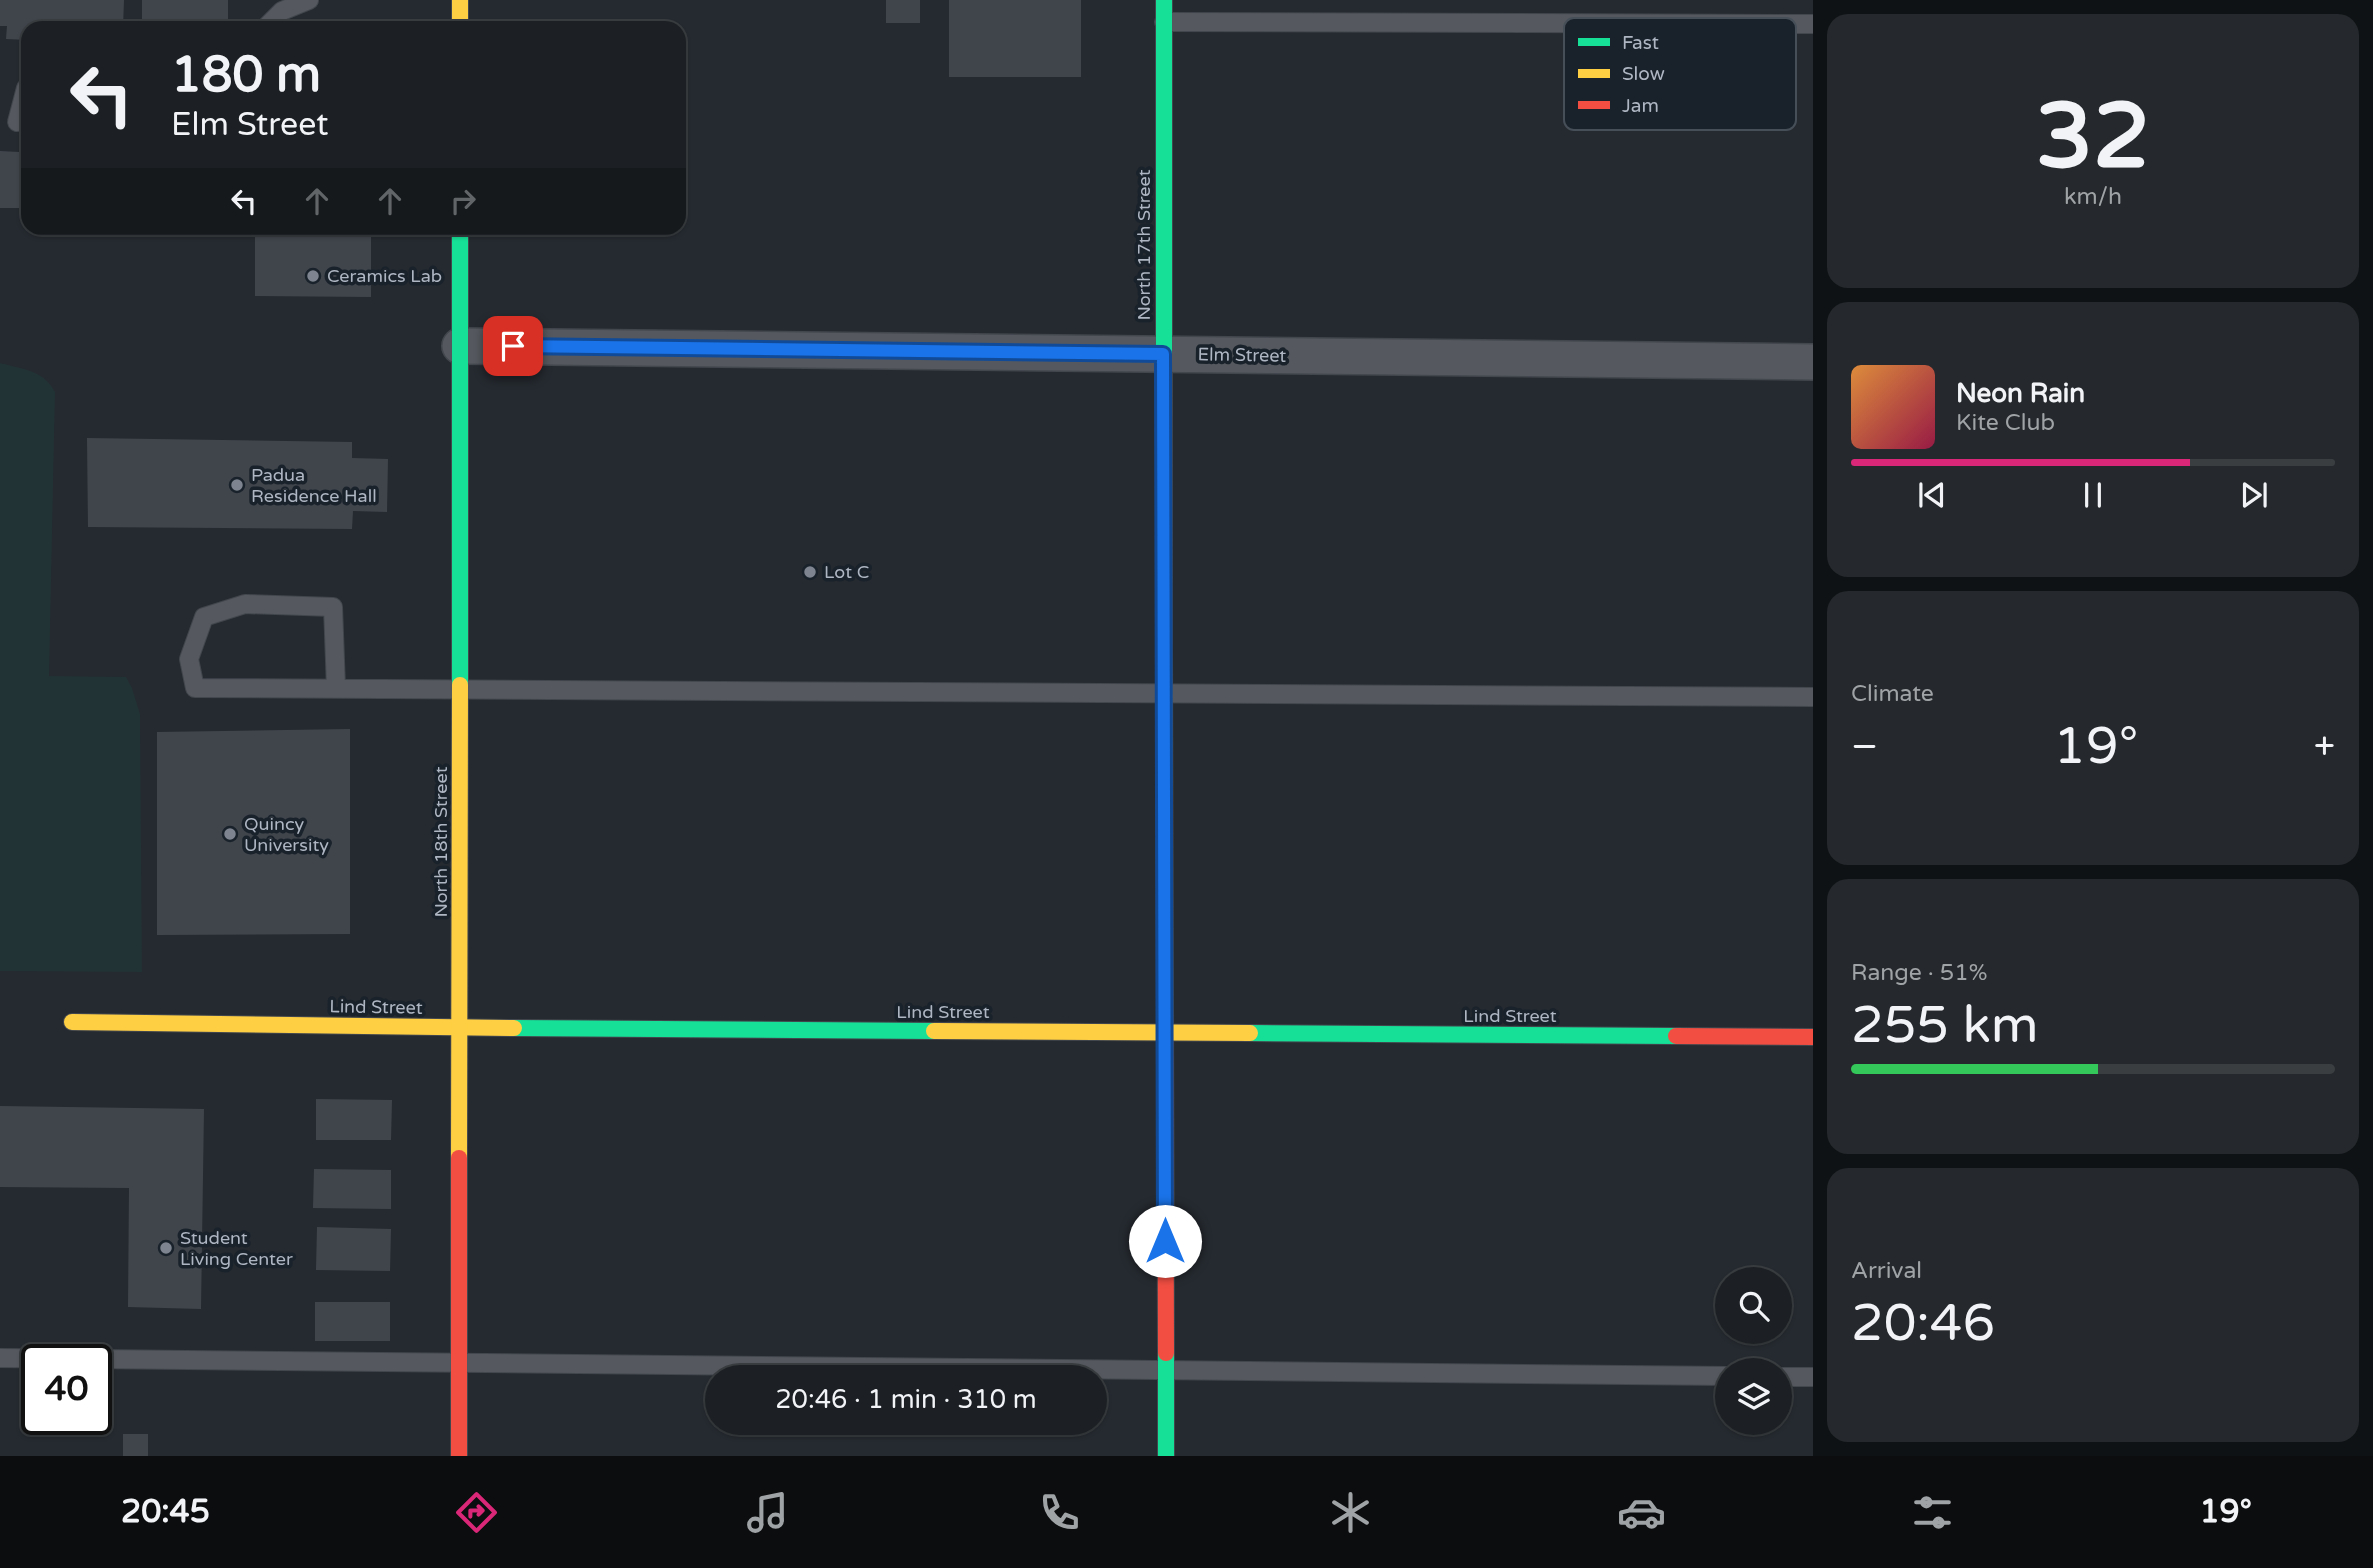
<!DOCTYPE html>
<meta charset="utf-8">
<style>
body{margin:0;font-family:"Varela Round",sans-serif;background:#25282c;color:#f1f3f6;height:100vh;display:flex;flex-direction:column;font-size:26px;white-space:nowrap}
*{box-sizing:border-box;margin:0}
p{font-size:23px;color:#a0a3a6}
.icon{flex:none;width:38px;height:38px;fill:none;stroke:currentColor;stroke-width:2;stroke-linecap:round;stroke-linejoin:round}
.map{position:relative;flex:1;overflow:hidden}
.panel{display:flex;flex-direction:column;gap:14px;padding:14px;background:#0f1214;width:560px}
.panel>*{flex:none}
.guide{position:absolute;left:21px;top:21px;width:665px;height:214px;border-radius:21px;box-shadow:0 2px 5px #0004,0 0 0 2px #3a3e41;background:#1c2024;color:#f1f3f6;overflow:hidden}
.controls{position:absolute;left:1715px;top:1267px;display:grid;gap:14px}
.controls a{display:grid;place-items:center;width:77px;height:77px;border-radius:50%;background:#1c2024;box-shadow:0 2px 5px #0004,0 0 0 2px #3a3e41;font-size:35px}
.speed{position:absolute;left:21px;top:1344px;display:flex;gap:14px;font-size:35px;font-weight:700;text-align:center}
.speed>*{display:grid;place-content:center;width:91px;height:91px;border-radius:50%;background:#1c2024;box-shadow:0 2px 5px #0004,0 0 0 2px #3a3e41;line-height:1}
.speed .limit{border:4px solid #111;border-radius:10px;background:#fff;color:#111}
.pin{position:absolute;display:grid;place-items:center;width:60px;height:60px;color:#fff;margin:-30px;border-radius:14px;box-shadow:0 4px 10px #0006}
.me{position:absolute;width:77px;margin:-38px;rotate:0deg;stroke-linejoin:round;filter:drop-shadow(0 0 5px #0008)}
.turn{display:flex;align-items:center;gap:24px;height:147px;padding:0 35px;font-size:32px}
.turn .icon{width:91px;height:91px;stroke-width:2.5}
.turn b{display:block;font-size:49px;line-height:60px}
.lanes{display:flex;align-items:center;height:66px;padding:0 35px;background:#0003;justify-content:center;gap:35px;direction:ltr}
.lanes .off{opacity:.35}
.big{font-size:52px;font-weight:600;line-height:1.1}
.panel .card{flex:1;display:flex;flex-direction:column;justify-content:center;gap:10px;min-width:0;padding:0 24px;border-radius:21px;background:#25282c}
.panel .dial{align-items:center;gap:0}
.dial b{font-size:91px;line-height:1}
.song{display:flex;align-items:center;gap:21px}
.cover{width:84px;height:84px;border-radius:10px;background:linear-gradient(135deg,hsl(30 70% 55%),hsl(340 70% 35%))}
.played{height:7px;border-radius:4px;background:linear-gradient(90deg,#db2777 70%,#3a3e41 70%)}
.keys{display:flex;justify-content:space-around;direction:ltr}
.heat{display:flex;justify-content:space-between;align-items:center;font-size:38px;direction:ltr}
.charge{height:10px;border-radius:5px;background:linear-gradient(90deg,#34c759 51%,#3a3e41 0)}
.trip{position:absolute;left:705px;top:1365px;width:402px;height:70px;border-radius:35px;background:#1c2024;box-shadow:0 2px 5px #0004,0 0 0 2px #3a3e41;font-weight:600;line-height:70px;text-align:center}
.dock{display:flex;height:112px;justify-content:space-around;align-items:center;background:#0b0d0e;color:#a0a3a6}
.dock .icon{width:49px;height:49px}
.dock .current{color:#db2777}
.dock b{font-size:32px;color:#f1f3f6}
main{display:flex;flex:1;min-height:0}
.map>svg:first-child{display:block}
.green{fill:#223335}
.building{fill:#40454c}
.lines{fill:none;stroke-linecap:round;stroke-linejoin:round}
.lane-casing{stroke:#42464d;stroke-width:20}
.street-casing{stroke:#42464d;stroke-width:38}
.fast-casing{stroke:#42464d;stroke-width:18}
.slow-casing{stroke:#42464d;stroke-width:18}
.jam-casing{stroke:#42464d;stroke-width:18}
.lane{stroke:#55595f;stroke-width:18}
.street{stroke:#55595f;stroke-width:35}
.fast{stroke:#16e098;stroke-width:16}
.slow{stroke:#ffcf43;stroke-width:16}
.jam{stroke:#f24e42;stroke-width:16}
.route-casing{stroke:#114b97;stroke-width:18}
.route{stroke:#1a73e8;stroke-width:12}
.poi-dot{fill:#7e8590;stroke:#19212a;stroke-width:2.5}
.labels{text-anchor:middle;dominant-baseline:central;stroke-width:7;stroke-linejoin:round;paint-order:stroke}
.street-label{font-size:18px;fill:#aeb6c3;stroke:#19212a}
.poi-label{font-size:18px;fill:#aeb6c3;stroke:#19212a;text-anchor:start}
.key{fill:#19212a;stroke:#464e58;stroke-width:2}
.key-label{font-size:19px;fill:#aeb6c3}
</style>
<main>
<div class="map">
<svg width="1813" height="1456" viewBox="0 0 1813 1456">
<rect width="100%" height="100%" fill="#252a30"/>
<path class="green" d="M0 363C22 369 44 370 55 392L49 676 126 677 132 688 140 714 142 972 0 971Z"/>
<g class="building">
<polygon points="0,0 124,0 123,28 28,28 28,40 6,39 7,26 0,26"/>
<rect x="142" y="0" width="86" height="28"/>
<rect x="886" y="0" width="34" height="23"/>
<rect x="949" y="0" width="132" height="77"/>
<polygon points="0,151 19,152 19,208 0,208"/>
<polygon points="255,228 371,228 371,297 255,296"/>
<polygon points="87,438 352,442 352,458 388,459 387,512 353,511 352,529 88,527"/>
<polygon points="350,729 350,934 157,935 157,732"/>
<polygon points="316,1099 392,1100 391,1140 316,1140"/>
<polygon points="0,1106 204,1109 201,1309 128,1307 129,1188 0,1187"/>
<polygon points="314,1169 391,1170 391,1209 313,1208"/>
<polygon points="317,1227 391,1229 390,1271 316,1270"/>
<rect x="315" y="1302" width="75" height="39"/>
<rect x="123" y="1434" width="25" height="22"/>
</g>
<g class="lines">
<g class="lane-casing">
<g id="lane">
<polyline points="1164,22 1813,24"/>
<polyline points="265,28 282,11 309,0"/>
<polyline points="17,122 26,88 28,86"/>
<polyline points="336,688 333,607 245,604 204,617 189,659 195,688 1813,697"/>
<polyline points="0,1358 1727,1376"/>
<polyline points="1780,1377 1813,1377"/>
</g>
</g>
<g class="street-casing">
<polyline id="street" points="460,346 1813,362"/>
</g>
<g class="fast-casing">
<g id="fast">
<polyline points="1164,648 1164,0"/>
<polyline points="460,685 460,228"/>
<polyline points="514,1028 934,1031"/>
<polyline points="1250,1033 1676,1036"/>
<polyline points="1166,1353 1166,1456"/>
</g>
</g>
<g class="slow-casing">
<g id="slow">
<polyline points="460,0 460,28"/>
<polyline points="1164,648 1165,1001"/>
<polyline points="72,1022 514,1028"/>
<polyline points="934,1031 1250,1033"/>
<polyline points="459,1158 460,685"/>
</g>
</g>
<g class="jam-casing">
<g id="jam">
<polyline points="1165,1001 1166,1353"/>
<polyline points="1676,1036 1813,1037"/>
<polyline points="459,1456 459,1158"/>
</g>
</g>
<use href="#lane" class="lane"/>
<use href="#street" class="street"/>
<use href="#fast" class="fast"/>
<use href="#slow" class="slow"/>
<use href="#jam" class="jam"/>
</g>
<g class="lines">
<g class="route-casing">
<polyline id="route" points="513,346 1163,354 1165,1241"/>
</g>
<use href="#route" class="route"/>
</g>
<g class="poi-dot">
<circle cx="313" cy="276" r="7"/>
<circle cx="237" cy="485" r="7"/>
<circle cx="810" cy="572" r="7"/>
<circle cx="230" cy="834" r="7"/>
<circle cx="166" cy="1248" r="7"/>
</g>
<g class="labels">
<g class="street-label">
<text transform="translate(1144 245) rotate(-90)">North 17th Street</text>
<text transform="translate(1242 355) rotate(1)">Elm Street</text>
<text transform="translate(441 842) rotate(-90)">North 18th Street</text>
<text transform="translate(376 1007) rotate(1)">Lind Street</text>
<text x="943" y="1012">Lind Street</text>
<text x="1510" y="1016">Lind Street</text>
</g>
<g class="poi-label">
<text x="327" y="276">Ceramics Lab</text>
<text x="251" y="475">Padua<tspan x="251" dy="21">Residence Hall</tspan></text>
<text x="824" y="572">Lot C</text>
<text x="244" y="824">Quincy<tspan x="244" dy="21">University</tspan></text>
<text x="180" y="1238">Student<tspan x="180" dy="21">Living Center</tspan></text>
</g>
</g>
<rect x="1564" y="18" width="232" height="112" rx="10" class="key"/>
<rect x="1578" y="38" width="32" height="8" fill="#16e098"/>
<rect x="1578" y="69" width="32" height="9" fill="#ffcf43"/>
<rect x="1578" y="101" width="32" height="8" fill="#f24e42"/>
<g class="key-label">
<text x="1622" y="49">Fast</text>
<text x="1622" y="80">Slow</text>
<text x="1622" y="112">Jam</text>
</g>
</svg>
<div class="controls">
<a><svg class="icon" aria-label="search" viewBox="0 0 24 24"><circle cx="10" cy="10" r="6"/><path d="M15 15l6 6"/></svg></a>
<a><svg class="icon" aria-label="layers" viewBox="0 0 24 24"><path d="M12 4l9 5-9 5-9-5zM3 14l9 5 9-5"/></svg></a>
</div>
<div class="speed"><div class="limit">40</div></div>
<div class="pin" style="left:513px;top:346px;background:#d93025"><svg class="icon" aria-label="arrive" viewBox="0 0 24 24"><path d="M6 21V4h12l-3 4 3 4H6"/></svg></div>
<svg class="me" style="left:1165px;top:1241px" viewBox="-20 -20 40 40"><circle r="19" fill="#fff"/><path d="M0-13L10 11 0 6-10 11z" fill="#1a73e8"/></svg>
<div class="trip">20:46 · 1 min · 310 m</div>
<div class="guide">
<div class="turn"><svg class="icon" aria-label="left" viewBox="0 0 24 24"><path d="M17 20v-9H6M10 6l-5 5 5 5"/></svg><div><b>180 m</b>Elm Street</div></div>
<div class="lanes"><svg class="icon" aria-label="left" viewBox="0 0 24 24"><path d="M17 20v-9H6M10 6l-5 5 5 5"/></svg><svg class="icon off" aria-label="ahead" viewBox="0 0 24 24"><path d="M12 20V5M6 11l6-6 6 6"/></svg><svg class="icon off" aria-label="ahead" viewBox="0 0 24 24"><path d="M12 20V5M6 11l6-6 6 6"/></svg><svg class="icon off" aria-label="right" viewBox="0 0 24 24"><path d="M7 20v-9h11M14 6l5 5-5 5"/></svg></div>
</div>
</div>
<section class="panel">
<div class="card dial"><b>32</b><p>km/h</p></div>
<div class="card">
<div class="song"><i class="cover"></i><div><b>Neon Rain</b><p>Kite Club</p></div></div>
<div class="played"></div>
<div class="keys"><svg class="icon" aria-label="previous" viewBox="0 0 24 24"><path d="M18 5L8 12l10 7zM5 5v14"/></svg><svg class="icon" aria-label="pause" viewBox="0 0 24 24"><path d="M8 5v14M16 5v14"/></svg><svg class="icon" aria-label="next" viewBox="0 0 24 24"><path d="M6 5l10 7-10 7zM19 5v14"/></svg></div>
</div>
<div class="card"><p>Climate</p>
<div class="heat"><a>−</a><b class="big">19°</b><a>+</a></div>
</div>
<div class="card"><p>Range · 51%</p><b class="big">255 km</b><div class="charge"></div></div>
<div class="card"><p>Arrival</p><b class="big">20:46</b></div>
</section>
</main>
<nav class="dock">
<b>20:45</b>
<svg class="icon current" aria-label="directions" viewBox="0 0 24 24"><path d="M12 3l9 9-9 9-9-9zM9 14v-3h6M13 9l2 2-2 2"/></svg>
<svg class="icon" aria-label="music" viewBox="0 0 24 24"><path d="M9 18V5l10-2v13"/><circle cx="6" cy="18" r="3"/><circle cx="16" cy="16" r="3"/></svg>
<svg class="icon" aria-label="phone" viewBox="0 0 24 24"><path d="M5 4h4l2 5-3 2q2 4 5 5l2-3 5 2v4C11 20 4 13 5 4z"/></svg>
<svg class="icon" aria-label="climate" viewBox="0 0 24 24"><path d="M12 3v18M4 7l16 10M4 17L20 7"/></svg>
<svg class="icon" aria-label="car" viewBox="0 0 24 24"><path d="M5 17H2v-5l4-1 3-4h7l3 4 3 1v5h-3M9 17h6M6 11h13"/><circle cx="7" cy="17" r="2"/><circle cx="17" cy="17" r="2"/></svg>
<svg class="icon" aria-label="filters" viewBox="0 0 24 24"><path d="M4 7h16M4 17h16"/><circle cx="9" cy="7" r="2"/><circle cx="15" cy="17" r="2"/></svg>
<b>19°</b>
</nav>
